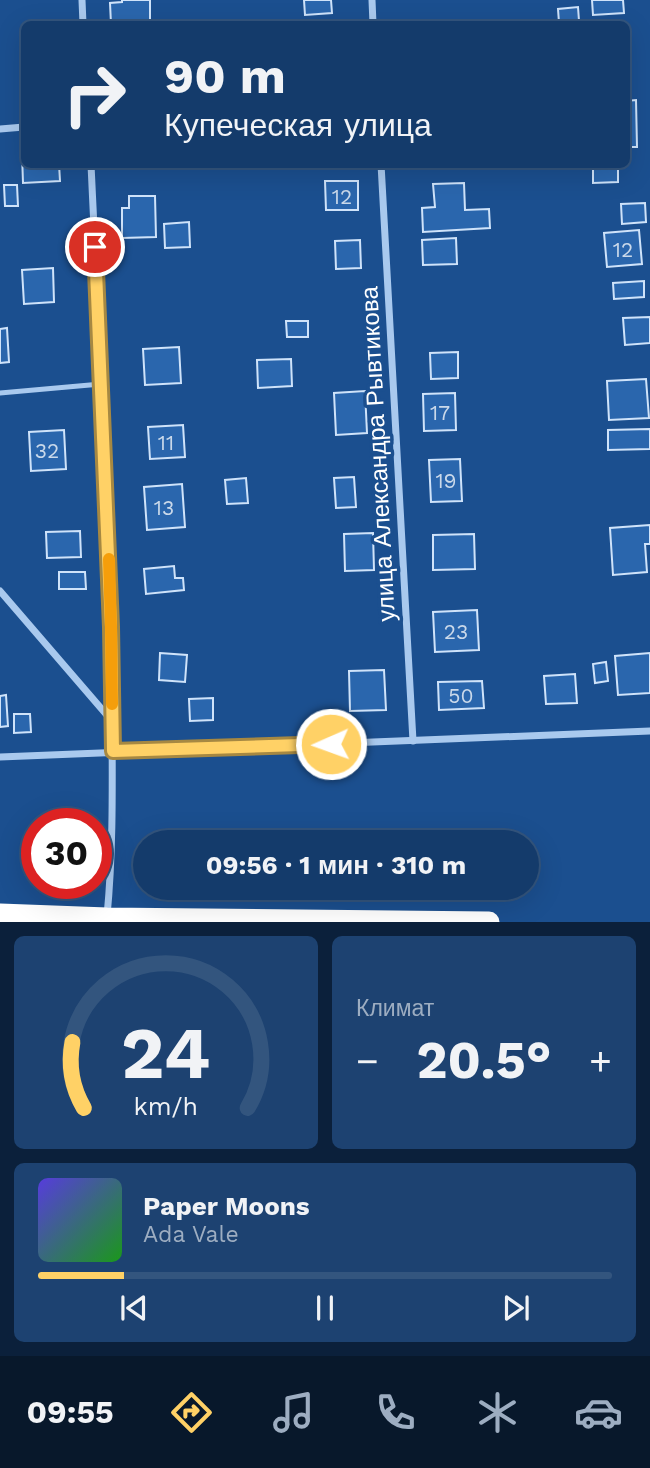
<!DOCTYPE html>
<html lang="ru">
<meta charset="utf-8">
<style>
body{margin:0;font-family:"Work Sans",sans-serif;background:#1d4271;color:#f1f3f6;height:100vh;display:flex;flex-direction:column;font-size:26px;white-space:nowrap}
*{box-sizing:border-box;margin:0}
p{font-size:23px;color:#9dadc1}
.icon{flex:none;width:38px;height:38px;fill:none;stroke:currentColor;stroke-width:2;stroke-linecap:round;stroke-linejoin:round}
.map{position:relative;height:922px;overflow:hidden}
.sheet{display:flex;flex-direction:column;gap:14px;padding:14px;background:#0b203b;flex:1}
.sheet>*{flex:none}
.top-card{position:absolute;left:21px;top:21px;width:609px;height:147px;border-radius:10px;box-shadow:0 7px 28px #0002,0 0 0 2px #33557e;background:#143b6b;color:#f1f3f6;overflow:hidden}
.speed{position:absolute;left:21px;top:808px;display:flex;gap:14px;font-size:35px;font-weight:700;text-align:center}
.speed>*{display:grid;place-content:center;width:91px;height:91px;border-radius:50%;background:#143b6b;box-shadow:0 7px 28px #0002,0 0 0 2px #33557e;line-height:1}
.speed .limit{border:10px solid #d22;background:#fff;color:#111}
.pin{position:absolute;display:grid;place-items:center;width:60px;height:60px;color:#fff;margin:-30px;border:4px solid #fff;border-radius:50%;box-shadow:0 2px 7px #0007}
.me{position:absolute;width:77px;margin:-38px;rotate:268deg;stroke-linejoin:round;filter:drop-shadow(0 0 5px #0008)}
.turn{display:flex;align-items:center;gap:24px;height:147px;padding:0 28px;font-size:32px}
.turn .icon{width:91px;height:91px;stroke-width:2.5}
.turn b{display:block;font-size:49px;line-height:60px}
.big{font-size:52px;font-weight:700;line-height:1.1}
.sheet .widget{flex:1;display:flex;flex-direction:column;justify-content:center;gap:10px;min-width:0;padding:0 24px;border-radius:10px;background:#1d4271}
.sheet .dial{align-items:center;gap:0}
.dial svg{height:182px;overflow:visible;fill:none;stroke:#33557e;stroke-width:7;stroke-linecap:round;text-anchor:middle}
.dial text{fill:#f1f3f6;stroke:none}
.song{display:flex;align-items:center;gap:21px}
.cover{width:84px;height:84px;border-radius:10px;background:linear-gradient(135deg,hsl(250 70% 55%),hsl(120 70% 35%))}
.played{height:7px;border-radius:4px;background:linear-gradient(90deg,#ffd166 15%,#33557e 15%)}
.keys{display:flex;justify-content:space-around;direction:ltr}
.heat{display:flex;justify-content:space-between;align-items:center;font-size:38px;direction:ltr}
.sheet .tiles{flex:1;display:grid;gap:14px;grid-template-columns:1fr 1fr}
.widget:last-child{grid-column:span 2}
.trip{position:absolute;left:133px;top:830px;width:406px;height:70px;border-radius:35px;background:#143b6b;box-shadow:0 7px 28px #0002,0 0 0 2px #33557e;font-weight:700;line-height:70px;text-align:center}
.tabs{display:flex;height:112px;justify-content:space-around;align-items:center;background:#08182b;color:#9dadc1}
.tabs .icon{width:49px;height:49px}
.tabs .current{color:#ffd166}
.tabs b{font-size:32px;color:#f1f3f6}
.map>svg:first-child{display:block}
.building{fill:#2a66ad;stroke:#cfe3fa;stroke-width:2}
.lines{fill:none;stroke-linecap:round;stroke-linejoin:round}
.lane{stroke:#a9c9ee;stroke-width:5}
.street{stroke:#a9c9ee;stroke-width:7}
.highway{stroke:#fff;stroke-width:21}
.route-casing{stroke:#a68842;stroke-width:18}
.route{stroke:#ffd166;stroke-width:12}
.slow{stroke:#f59e0b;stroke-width:12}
.labels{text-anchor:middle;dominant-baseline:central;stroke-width:7;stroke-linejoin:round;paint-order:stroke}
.number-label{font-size:21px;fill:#cad9ea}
.street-label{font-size:24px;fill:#fff;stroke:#1b4f8f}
</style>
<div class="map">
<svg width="650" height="922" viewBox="0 0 650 922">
<rect width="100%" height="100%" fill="#1b4f8f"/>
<g class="building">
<polygon points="122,0 150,0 150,24 111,24 110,3 122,2"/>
<polygon points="304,0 331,0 332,13 305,15"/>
<polygon points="592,0 623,0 624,13 593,15"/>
<polygon points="578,7 579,21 559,23 558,9"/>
<polygon points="636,100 637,147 626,147 626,101"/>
<polygon points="22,154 24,154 24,164 59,164 60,181 23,183"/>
<polygon points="593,164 618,164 618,182 593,183"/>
<polygon points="325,181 358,181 358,210 326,210"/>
<polygon points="464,183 465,210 489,209 490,228 423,232 422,208 435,207 433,184"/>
<polygon points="4,185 17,185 18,206 5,206"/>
<polygon points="129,196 155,196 156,237 122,238 122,208 129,208"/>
<polygon points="645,203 646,222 622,224 621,204"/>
<polygon points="189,222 190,247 165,248 164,224"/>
<polygon points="639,230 642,264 607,267 604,233"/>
<polygon points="456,238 457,264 423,265 422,240"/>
<polygon points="360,240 361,268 336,269 335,241"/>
<polygon points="53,268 54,302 24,304 22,270"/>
<polygon points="644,281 644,297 614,299 613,283"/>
<polygon points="650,317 650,343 625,345 623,318"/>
<polygon points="286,321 308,321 308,337 287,337"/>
<polygon points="7,328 9,362 0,363 0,329"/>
<polygon points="179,347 181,383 145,385 143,349"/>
<polygon points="458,352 458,378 431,379 430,353"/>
<polygon points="291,359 292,386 258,388 257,360"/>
<polygon points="646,379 649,418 609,420 607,381"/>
<polygon points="365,391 367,433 336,435 334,393"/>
<polygon points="455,393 456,430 424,431 423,394"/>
<polygon points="183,425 185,457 150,459 148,427"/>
<polygon points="650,429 650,449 608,450 608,430"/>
<polygon points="64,430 66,469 31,471 29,432"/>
<polygon points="460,459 462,501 431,502 429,460"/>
<polygon points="354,477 356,507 336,508 334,478"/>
<polygon points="246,478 248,503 227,504 225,480"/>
<polygon points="182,484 185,527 147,530 144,487"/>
<polygon points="650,525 650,544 645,544 647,572 613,575 610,528"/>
<polygon points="80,531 81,557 47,558 46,532"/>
<polygon points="373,533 374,570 345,571 344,534"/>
<polygon points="474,534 475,569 433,570 433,535"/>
<polygon points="174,566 175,578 183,578 184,590 146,594 144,569"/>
<polygon points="59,572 85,572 86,589 59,589"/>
<polygon points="477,610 479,650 435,652 433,612"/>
<polygon points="160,653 187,655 185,682 159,680"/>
<polygon points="650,653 650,693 618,695 615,656"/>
<polygon points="606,662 608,681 595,683 593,664"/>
<polygon points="384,670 386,710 350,711 349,671"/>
<polygon points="575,674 577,703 546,704 544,676"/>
<polygon points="482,681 484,708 439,710 438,682"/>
<polygon points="6,695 8,726 0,727 0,696"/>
<polygon points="213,698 213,720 190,721 189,699"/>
<polygon points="14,714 30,714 31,732 14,733"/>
</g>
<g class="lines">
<polyline class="lane" points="0,393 101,384"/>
<g class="street">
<polyline points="82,0 83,24"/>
<polyline points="372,0 373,24"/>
<polyline points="0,129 24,127"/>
<path d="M91 164C99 342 111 521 112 699 112 770 114 844 107 916"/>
<polyline points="381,164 413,741"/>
<polyline points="0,591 112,721"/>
<polyline points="0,757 650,731"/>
</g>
<polyline class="highway" points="0,914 107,918 489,922"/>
</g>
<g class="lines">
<g class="route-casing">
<polyline id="route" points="95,247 111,627 113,751 331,744"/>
</g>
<use href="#route" class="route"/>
<polyline class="slow" points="109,559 111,627 112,704"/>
</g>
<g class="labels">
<g class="number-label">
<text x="342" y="196">12</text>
<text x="623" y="249">12</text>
<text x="440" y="412">17</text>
<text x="166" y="442">11</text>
<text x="47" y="450">32</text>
<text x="446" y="480">19</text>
<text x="164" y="507">13</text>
<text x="456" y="631">23</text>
<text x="461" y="695">50</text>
</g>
<g class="street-label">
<text transform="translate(378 454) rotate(-93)">улица Александра Рывтикова</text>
</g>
</g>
</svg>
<div class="speed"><div class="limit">30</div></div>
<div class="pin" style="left:95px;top:247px;background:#d93025"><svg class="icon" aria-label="arrive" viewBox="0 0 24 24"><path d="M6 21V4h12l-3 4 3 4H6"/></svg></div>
<svg class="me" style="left:331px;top:744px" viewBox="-20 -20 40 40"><circle r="17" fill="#ffd166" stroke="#fff" stroke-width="3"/><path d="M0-11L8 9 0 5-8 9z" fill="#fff"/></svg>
<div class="trip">09:56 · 1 мин · 310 m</div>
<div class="top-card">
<div class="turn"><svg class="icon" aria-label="right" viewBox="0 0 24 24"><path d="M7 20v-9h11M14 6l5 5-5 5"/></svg><div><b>90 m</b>Купеческая улица</div></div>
</div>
</div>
<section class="sheet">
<div class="tiles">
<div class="widget dial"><svg viewBox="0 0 100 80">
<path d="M14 69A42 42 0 1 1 86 69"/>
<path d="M14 69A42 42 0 0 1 9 40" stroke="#ffd166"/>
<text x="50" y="56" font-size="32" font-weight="700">24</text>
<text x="50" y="72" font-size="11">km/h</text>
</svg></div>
<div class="widget"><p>Климат</p>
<div class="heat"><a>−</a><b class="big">20.5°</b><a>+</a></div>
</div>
<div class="widget">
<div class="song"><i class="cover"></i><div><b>Paper Moons</b><p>Ada Vale</p></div></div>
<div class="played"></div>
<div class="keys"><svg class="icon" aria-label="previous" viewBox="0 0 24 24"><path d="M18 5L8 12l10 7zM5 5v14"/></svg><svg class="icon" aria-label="pause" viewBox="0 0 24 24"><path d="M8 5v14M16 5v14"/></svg><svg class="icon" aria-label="next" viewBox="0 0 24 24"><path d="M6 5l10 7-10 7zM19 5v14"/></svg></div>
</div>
</div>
</section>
<nav class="tabs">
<b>09:55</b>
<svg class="icon current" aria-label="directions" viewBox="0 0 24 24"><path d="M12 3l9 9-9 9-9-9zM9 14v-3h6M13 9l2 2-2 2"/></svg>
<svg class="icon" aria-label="music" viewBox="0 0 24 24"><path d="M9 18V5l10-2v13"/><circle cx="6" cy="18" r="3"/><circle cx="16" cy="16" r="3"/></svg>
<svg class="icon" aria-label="phone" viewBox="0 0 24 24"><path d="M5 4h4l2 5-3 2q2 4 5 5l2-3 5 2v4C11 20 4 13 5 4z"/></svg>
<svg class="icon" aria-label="climate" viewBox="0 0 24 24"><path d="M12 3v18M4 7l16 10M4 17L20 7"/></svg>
<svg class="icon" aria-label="car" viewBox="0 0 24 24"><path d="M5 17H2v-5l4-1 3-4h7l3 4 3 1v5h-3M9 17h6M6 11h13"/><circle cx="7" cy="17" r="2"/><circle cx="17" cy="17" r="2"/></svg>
</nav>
